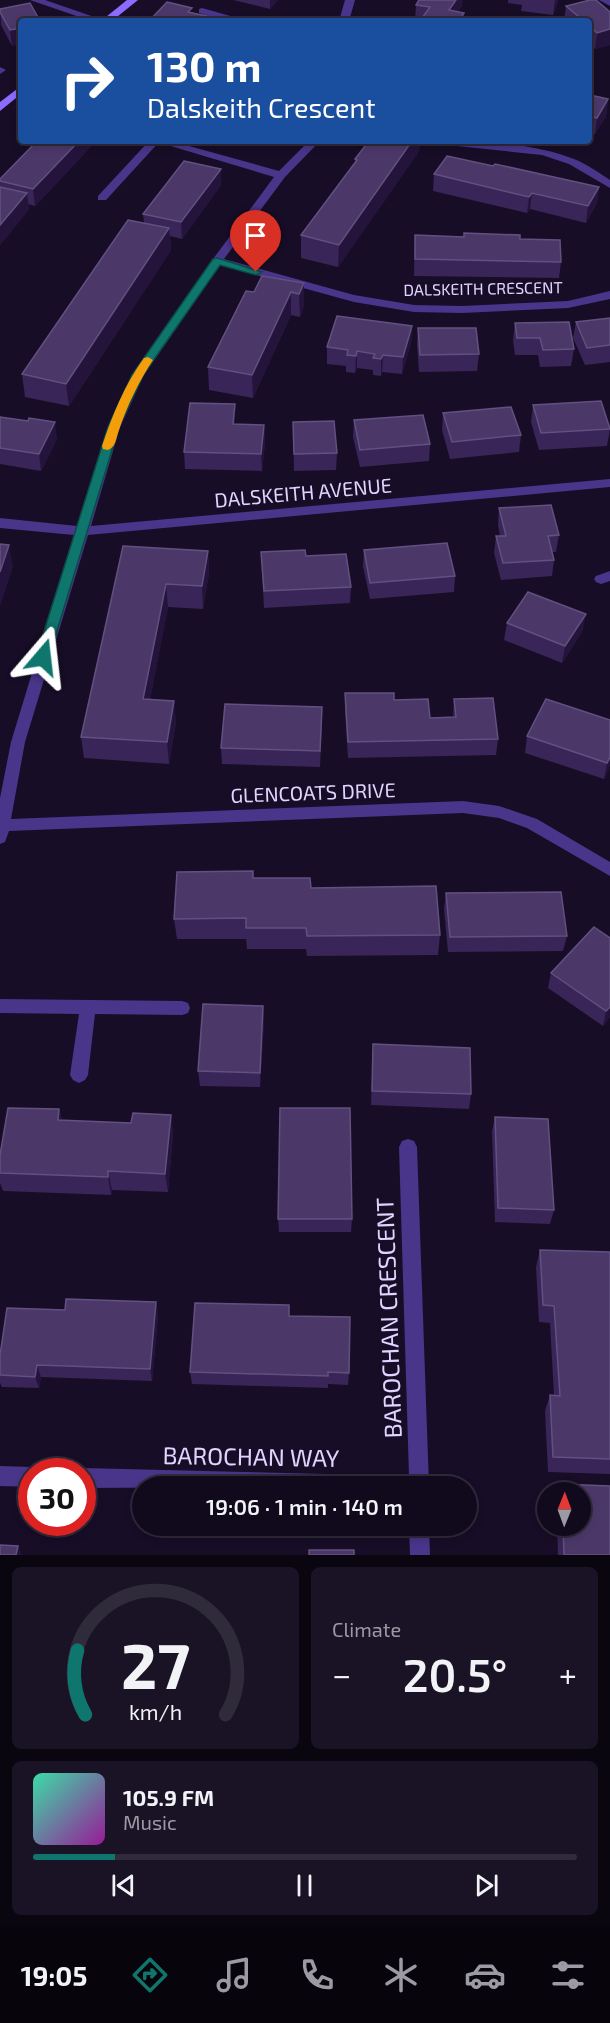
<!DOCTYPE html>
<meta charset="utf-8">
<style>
body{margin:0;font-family:"Exo 2",sans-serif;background:#1a1326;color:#f1f3f6;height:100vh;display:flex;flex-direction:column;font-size:22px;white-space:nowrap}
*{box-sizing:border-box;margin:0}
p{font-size:20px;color:#9c9aa4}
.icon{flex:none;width:33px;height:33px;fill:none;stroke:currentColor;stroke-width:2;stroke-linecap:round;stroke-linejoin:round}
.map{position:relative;height:1555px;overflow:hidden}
.panel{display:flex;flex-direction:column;gap:12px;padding:12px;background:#090610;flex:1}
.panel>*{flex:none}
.guide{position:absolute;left:18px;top:18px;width:574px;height:126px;border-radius:6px;box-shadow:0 3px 9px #0003,0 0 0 2px #302b3b;background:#1a4fa0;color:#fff;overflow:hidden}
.needle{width:39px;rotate:1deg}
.controls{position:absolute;left:537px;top:1482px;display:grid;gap:12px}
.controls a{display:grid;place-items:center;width:54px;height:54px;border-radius:50%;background:#110a1d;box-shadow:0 3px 9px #0003,0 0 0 2px #302b3b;font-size:30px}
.speed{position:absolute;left:18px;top:1458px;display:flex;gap:12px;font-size:30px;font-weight:700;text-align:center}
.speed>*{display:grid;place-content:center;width:78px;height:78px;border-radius:50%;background:#110a1d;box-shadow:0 3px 9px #0003,0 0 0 2px #302b3b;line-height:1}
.speed .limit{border:9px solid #d22;background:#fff;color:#111}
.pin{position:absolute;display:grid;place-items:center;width:51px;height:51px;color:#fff;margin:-62px -26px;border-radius:50% 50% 50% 0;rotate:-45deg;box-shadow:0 0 6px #0007}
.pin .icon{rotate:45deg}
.me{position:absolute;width:66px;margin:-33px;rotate:17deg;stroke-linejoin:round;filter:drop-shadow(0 0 4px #0008)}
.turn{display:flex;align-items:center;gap:21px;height:126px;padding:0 30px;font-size:27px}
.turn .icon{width:78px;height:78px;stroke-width:2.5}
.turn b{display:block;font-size:42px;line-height:51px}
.big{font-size:45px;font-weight:600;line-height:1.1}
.panel .card{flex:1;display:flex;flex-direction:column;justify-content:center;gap:9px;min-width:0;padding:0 21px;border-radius:9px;background:#1a1326}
.panel .dial{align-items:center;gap:0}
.dial svg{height:156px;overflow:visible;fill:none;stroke:#302b3b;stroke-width:7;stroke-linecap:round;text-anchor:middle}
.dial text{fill:#f1f3f6;stroke:none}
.song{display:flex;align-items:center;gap:18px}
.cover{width:72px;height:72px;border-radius:9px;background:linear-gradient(135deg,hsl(160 70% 55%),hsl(300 70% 35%))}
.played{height:6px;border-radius:3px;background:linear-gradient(90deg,#0f766e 15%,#302b3b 15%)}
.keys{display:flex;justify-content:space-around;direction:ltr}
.heat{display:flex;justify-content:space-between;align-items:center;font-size:33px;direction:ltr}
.panel .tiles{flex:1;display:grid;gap:12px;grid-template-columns:1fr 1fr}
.card:last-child{grid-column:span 2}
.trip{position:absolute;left:132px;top:1476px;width:345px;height:60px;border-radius:30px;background:#110a1d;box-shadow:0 3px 9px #0003,0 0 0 2px #302b3b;font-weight:600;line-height:60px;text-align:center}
.tab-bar{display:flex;height:96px;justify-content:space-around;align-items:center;background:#07040c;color:#9c9aa4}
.tab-bar .icon{width:42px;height:42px}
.tab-bar .selected{color:#0f766e}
.tab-bar b{font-size:27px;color:#f1f3f6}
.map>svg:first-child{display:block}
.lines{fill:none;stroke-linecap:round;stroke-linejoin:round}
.lane{fill:#49358a;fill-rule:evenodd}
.street{fill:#49358a;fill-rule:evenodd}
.secondary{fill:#8c6bff;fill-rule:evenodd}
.wall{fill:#392557}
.shaded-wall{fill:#24143c}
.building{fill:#4b3869;stroke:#625080;stroke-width:1.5}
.route{fill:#0f766e;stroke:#0a4d48;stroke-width:1.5}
.slow{fill:#f59e0b}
.labels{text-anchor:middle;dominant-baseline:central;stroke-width:6;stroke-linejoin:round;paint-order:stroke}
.far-street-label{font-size:16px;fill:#e1d4ff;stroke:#170d27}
.street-label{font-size:20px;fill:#e1d4ff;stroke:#170d27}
.near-street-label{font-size:24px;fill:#e1d4ff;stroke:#170d27}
</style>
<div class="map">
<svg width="610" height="1555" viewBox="0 0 610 1555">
<rect width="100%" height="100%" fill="#170d27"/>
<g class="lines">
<polygon class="lane" points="149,141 160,141 106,200 98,200 98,196"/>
<g class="street">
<polygon points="30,0 45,0 106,21 91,21"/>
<polygon points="345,0 355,0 349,21 339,21"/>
<polygon points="599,0 610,0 610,6"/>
<polygon points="202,8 241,19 243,21 227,21 199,13 199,9"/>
<polygon points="0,67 6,70 0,74"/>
<polygon points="154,141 171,141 279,171 309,141 320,141 285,177 224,259 354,295 414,305 462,306 568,301 610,291 610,299 568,308 462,313 414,312 354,302 220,265 144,375 120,427 91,526 610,479 610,487 88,535 25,742 11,819 463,801 499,806 537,819 610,862 610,876 527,828 499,818 463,813 9,831 5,842 0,844 0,798 11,742 74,535 0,528 0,518 77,526 108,427 132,375 213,259 274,177"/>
<path d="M433 141C479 141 530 142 574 159 587 164 599 173 610 180V188L569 164 542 155 438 144Z"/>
<polygon points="610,571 610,581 601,584 596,582 594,579 596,576"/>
<polygon points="0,999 182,1001 188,1003 190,1008 188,1013 182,1015 95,1014 88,1075 85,1080 79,1083 73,1080 70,1075 79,1014 0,1013"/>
<polygon points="408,1139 414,1141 417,1147 429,1486 82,1488 82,1472 75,1472 82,1468 409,1476 399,1147 402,1141"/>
<polygon points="0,1466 32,1467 40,1472 32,1472 32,1487 0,1486"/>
<polygon points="409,1526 429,1526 430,1555 410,1555"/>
</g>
<g class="secondary">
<polygon points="127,0 138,0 112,21 101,21"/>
<polygon points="21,86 21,94 0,111 0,102"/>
</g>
</g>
<g class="wall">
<polygon points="233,0 278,0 270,9"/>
<polygon points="508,0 558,0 553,15 521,11 522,5 508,3"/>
<polygon points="30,3 12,46 1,25 0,9"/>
<polygon points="416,5 462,5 458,12 464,21 415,21"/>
<polygon points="566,6 610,12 610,45 595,49 590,44 590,21 564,21"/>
<polygon points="590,95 608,99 606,116 595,134 590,133"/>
<polygon points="37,141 94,141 94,143 35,206 28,204 29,209 0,245 0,179"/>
<polygon points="369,141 420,141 419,151 338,267 301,258 301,235 355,163 355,159"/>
<polygon points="434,174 599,187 597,203 586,223 530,209 527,213 433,191"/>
<polygon points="221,185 182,239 170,236 171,250 69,406 25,397 22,374 144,223 143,214"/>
<polygon points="415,235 520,239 561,262 559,278 414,276"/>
<polygon points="304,283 304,306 300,317 291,315 253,398 209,390 208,367 254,292"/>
<polygon points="610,318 610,362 585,365 573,338 576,322"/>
<polygon points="515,323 574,349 571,366 540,367 538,355 515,355 513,340"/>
<polygon points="412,326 411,343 402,374 382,372 381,376 373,375 373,370 357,368 355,373 346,372 346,366 327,364 327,347"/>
<polygon points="418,328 479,354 477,371 419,372 417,345"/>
<polygon points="533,405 610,429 607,446 539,450 531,422"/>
<polygon points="443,413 521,435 519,452 450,459 442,430"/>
<polygon points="0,417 57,439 41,471 0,464"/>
<polygon points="354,420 430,444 429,461 360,467 353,437"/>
<polygon points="235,421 235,424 264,425 265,442 262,471 185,469 184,452"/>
<polygon points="293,422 337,453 336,470 294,471"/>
<polygon points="499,508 559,535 556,552 552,552 554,560 552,576 501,580 494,553 496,536 500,536 498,525"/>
<polygon points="123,546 208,551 209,573 203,609 168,607 150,699 176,722 169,764 84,758 81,737"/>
<polygon points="364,550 455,576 454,592 370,599 363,566"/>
<polygon points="261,552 306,556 351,587 350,603 264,608"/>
<polygon points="507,623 583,630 562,663 504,640"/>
<polygon points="345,693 394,700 430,718 453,717 454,699 498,739 496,755 348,758 345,710"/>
<polygon points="610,720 610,765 604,779 525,753 527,736"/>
<polygon points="322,723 320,767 222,764 221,748"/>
<polygon points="253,878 311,888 440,935 438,955 307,956 306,949 247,949 246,939 177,939 174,919"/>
<polygon points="446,893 567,936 563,951 448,952 444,909"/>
<polygon points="610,938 610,1017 603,1026 548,988 551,973"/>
<polygon points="263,1006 264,1021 260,1087 200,1086 198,1071"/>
<polygon points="373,1044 471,1094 469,1109 371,1105"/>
<polygon points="59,1109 62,1120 131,1123 171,1115 173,1134 168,1192 112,1190 111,1195 3,1191 0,1183 0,1155"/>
<polygon points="495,1117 554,1210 550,1224 495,1222 492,1131"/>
<polygon points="278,1219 352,1219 351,1232 279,1232"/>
<polygon points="540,1250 610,1252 610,1474 548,1472 545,1411 550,1395 554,1396 550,1323 539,1322 536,1267"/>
<polygon points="156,1302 158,1315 152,1381 41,1377 39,1388 2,1387 0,1383 0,1355 65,1310"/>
<polygon points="290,1316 349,1373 348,1385 328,1384 328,1388 192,1384 190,1372"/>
<polygon points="560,1484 610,1486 610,1555 558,1555 557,1526 580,1526 580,1492 557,1492"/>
</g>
<g class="shaded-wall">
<polygon points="270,0 278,0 270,9"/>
<polygon points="456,0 463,0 462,5 452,21 449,10"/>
<polygon points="555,0 558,0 553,15"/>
<polygon points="464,13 464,21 459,21"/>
<polygon points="21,28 21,44 12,46 10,30"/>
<polygon points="610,29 610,45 595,49 597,33"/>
<polygon points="608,99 606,116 595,134 597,118"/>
<polygon points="79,141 94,141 94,143 35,206 33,189"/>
<polygon points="412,141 420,141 419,151 338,267 339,245"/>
<polygon points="221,169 221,185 182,239 181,222"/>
<polygon points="599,187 597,203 586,223 588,206"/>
<polygon points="27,193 29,209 0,245 0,225"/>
<polygon points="532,193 530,209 527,213 529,197"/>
<polygon points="169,228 171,250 69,406 66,384"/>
<polygon points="304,283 304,306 300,317 299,294"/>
<polygon points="291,292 291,315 253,398 252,375"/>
<polygon points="412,326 411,343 402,374 403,357"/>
<polygon points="357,351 357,368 355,373 356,356"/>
<polygon points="383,355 382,372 381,376 381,359"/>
<polygon points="235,404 235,421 233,441 233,424"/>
<polygon points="55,422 57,439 41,471 39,454"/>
<polygon points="264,425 265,442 262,471 261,454"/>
<polygon points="9,545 13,567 0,607 0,572"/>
<polygon points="208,551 209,573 203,609 202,586"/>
<polygon points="166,584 168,607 146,721 143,699"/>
<polygon points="586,614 583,630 562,663 565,646"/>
<polygon points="174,701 176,722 169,764 167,742"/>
<polygon points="610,757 610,765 604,779 607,763"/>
<polygon points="263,1006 264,1021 260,1087 260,1073"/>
<polygon points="610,1007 610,1017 603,1026 606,1011"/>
<polygon points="59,1109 64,1128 58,1120"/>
<polygon points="171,1115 173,1134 168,1192 165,1174"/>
<polygon points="108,1171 112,1190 111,1195 108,1177"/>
<polygon points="156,1302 158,1315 152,1381 150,1369"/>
<polygon points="37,1365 41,1377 39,1388 35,1377"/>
<polygon points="18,1546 22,1555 16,1555"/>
</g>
<g class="building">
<polygon points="419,0 456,0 449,10 464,13 459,21 420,21 430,7 416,5"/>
<polygon points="590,0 596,0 610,12 610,29 597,33 590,26 590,21 584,21 566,6"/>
<polygon points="167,2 192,8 188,12 230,21 149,21"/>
<polygon points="30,3 40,21 21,21 21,28 10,30 0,12 0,9"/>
<polygon points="590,95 608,99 597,118 590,116"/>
<polygon points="37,141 79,141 33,189 0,181 0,179"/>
<polygon points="369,141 412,141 339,245 301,235 357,160 355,159"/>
<polygon points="447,156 493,166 495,164 599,187 588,206 532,193 529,197 434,174"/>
<polygon points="184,161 221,169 181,222 143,214"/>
<polygon points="0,187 27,193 0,225"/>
<polygon points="128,220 169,228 66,384 22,374"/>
<polygon points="464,233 520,235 520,239 560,240 561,262 415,259 415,235 464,237"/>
<polygon points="262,276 304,283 299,294 291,292 252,375 208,367 246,291 254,292"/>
<polygon points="337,316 412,326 403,357 383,355 381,359 373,358 375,354 357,351 356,356 347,355 348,350 327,347"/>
<polygon points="610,318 610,345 587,348 576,322"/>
<polygon points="569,322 574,349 543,350 540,338 517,338 515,323"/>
<polygon points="418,328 476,328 479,354 420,355"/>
<polygon points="601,401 610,429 541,433 533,405"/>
<polygon points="190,403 235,404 233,424 264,425 261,454 184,452"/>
<polygon points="511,407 521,435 452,442 443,413"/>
<polygon points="423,415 430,444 360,450 354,420"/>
<polygon points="0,417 28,421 29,418 55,422 39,454 0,448"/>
<polygon points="334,421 337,453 294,454 293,422"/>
<polygon points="551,505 559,535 548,536 554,560 503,563 496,536 506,536 499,508"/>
<polygon points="447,543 455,576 370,583 364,550"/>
<polygon points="0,544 9,545 0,572"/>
<polygon points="123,546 208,551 202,586 166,584 143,699 174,701 167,742 81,737"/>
<polygon points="305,550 306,556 346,554 351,587 264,591 261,552"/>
<polygon points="528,592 586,614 565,646 507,623"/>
<polygon points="345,693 394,693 394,700 428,699 430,718 456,717 454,699 493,698 498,739 348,742"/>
<polygon points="546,699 610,720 610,757 607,763 527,736"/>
<polygon points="225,704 322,707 320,751 221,748"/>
<polygon points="253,871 253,878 310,878 311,888 436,886 440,935 307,936 306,928 246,928 246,918 174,919 177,872"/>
<polygon points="561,892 567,936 450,937 446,893"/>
<polygon points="594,927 610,938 610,1007 606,1011 551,973"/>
<polygon points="203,1004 263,1006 260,1073 198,1071"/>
<polygon points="373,1044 470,1048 471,1094 372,1091"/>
<polygon points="8,1108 59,1109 58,1120 131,1123 133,1113 171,1115 165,1174 108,1171 108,1177 0,1173 0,1155"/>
<polygon points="280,1108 350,1108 352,1219 278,1219"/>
<polygon points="495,1117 548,1119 554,1210 498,1208"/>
<polygon points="540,1250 610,1252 610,1459 553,1457 550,1395 560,1396 554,1306 543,1305"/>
<polygon points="66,1299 156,1302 150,1369 37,1365 35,1377 0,1375 0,1355 7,1308 65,1310"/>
<polygon points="195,1303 289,1305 289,1316 350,1317 349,1373 328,1372 328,1376 190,1372"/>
<polygon points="560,1484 610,1486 610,1555 564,1555 563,1526 580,1526 580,1492 561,1492"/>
<polygon points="0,1545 18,1546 16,1555 0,1555"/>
<rect x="309" y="1550" width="45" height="5"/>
</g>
<polygon class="route" points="217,258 262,272 256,275 220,265 143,375 119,427 49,657 43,662 38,660 36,657 108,427 132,375 213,259"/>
<path class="slow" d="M148 357 153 360C139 381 127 406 119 430 116 438 116 447 108 450L103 449 102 446C112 416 125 384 144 358Z"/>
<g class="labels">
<g class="far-street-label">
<text transform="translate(483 288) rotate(-1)">DALSKEITH CRESCENT</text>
</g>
<g class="street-label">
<text transform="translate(303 492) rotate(-5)">DALSKEITH AVENUE</text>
<text transform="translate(313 792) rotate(-2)">GLENCOATS DRIVE</text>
</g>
<g class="near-street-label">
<text transform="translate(388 1318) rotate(-92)">BAROCHAN CRESCENT</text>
<text transform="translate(251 1456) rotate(1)">BAROCHAN WAY</text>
</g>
</g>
</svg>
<div class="controls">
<a><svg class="needle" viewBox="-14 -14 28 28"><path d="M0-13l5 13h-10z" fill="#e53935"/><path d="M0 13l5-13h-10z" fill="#9c9aa4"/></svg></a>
</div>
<div class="speed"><div class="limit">30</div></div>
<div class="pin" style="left:256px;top:272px;background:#d93025"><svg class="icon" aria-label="arrive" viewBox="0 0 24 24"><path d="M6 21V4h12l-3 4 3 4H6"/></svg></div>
<svg class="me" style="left:43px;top:657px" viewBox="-20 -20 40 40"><path d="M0-17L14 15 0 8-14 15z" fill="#0f766e" stroke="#fff" stroke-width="4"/></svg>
<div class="trip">19:06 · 1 min · 140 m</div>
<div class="guide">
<div class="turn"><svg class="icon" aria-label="right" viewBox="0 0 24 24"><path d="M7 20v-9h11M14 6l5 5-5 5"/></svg><div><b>130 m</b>Dalskeith Crescent</div></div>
</div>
</div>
<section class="panel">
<div class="tiles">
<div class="card dial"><svg viewBox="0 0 100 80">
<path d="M14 69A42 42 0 1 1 86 69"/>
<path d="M14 69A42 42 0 0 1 10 36" stroke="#0f766e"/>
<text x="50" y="56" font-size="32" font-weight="700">27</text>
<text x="50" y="72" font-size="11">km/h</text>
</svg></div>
<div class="card"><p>Climate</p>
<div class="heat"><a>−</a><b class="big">20.5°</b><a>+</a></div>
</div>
<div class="card">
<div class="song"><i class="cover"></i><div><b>105.9 FM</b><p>Music</p></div></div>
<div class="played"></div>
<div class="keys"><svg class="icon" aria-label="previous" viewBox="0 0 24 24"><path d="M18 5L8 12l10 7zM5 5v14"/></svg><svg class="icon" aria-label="pause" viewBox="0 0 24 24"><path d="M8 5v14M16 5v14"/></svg><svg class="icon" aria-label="next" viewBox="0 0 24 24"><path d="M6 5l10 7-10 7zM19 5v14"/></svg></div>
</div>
</div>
</section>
<nav class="tab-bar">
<b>19:05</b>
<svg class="icon selected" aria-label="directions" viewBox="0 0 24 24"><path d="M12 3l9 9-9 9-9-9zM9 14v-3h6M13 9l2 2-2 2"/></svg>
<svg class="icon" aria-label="music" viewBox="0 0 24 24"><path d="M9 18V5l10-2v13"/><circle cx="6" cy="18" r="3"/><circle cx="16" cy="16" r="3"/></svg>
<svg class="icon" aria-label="phone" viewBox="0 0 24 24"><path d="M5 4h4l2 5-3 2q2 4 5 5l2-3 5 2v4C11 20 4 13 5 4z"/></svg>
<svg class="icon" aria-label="climate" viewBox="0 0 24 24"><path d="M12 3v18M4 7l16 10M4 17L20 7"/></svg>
<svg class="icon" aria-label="car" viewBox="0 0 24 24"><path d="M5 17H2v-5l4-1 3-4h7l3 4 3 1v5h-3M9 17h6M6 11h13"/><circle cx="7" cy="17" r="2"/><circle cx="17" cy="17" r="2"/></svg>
<svg class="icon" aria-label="filters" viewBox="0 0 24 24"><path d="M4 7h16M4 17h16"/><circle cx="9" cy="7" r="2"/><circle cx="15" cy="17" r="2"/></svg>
</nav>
